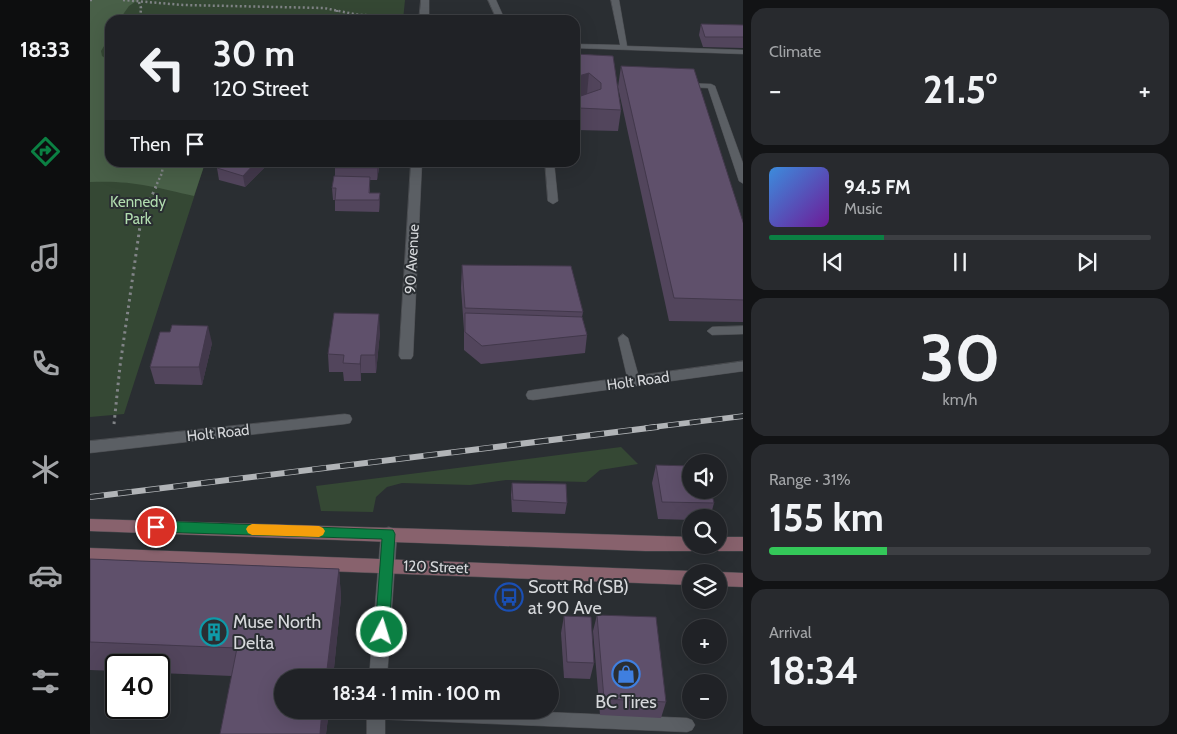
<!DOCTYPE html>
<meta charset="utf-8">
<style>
body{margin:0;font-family:Cabin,sans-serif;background:#282a2e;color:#f1f3f6;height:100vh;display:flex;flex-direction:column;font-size:19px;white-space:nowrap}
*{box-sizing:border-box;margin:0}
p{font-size:16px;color:#a2a4a7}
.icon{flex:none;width:28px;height:28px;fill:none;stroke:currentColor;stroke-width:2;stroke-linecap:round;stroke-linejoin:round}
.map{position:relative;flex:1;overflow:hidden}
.side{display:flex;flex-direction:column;gap:8px;padding:8px;background:#121315;width:434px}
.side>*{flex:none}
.hud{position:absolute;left:15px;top:15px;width:475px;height:152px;border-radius:15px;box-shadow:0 5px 20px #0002,0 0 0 1px #3d3f43;background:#202226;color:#f1f3f6;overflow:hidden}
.fabs{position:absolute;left:592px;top:454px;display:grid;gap:10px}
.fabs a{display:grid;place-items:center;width:45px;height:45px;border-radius:50%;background:#202226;box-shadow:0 5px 20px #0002,0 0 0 1px #3d3f43;font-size:25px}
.speed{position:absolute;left:15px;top:654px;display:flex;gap:10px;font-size:25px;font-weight:700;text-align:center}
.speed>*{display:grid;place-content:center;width:65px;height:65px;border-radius:50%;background:#202226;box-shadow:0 5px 20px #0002,0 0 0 1px #3d3f43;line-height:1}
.speed .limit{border:2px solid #111;border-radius:8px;background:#fff;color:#111}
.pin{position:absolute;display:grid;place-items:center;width:42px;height:42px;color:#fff;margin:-21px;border:2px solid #fff;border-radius:50%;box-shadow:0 1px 5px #0007}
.me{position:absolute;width:55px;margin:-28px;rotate:5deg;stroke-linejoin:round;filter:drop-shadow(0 0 4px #0008)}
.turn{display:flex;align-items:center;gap:18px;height:105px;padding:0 25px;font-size:22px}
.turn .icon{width:65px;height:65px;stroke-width:2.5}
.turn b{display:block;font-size:35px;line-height:42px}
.then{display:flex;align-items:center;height:48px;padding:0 25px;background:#0003;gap:10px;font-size:19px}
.big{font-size:38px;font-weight:800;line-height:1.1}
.side .card{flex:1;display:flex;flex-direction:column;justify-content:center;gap:8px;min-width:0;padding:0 18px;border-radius:15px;background:#282a2e}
.side .dial{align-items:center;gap:0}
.dial b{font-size:65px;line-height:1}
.song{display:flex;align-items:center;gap:15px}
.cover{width:60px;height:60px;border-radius:8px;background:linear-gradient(135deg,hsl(210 70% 55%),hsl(280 70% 35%))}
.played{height:5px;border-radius:2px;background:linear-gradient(90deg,#0b8043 30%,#3d3f43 30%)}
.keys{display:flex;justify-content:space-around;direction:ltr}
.heat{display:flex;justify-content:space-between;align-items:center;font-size:28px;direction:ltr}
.charge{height:8px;border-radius:4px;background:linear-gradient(90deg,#34c759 31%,#3d3f43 0)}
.trip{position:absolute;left:184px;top:669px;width:285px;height:50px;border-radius:25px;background:#202226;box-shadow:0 5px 20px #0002,0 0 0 1px #3d3f43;font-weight:800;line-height:50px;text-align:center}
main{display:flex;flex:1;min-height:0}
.menu{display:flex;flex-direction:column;width:90px;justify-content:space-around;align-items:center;background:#0d0e0f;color:#a2a4a7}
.menu .icon{width:35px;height:35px}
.menu .on{color:#0b8043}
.menu b{font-size:22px;color:#f1f3f6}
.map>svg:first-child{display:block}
.green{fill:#354834}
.forest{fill:#496048}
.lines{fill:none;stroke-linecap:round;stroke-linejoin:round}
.service-casing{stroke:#4a4c50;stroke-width:1}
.minor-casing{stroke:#4a4c50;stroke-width:1}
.tertiary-casing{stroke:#4a4c50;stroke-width:1}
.secondary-casing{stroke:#4a4c50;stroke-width:1}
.path-far1{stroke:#818487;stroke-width:2.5;stroke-dasharray:2 2.5;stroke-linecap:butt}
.path{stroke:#818487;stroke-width:3;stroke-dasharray:2.5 4;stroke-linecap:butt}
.service{fill:#5b5f64;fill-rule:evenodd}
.minor{fill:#5b5f64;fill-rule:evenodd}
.tertiary{fill:#5b5f64;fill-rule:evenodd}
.secondary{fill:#88626d;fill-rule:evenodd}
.rail-far1-casing{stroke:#b1b4b7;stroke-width:5.5}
.rail-casing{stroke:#b1b4b7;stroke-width:6}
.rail-far1{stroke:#2a2e32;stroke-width:4;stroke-dasharray:11;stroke-linecap:butt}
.rail{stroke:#2a2e32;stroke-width:4.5;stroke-dasharray:14;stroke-linecap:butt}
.wall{fill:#52455c}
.shaded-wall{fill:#42384b}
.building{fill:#5f506b;stroke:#42384b}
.route{fill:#0b8043;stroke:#07532c}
.slow{fill:#f59e0b}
.labels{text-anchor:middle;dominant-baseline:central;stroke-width:4;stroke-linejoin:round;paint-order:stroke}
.park-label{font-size:15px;fill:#b1dcaf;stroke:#2a2e32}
.street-label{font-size:15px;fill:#d6d8db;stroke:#2a2e32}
.near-poi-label{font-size:18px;fill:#d6d8db;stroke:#2a2e32;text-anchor:start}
</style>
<main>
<nav class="menu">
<b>18:33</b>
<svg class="icon on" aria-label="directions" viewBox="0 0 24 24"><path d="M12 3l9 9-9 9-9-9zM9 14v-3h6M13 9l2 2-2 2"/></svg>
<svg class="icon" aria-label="music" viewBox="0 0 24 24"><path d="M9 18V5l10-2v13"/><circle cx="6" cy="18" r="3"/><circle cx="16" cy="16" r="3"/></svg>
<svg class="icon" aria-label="phone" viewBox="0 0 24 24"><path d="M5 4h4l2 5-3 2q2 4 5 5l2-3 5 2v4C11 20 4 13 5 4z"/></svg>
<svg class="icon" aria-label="climate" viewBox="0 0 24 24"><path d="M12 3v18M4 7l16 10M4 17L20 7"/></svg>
<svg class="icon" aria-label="car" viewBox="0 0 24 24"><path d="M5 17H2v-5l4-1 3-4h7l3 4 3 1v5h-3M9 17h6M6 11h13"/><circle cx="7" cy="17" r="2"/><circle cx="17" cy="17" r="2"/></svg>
<svg class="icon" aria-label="filters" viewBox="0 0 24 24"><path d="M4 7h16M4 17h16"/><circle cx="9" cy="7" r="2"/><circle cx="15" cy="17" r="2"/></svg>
</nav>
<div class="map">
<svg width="654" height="734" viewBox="0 0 654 734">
<rect width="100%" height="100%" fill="#2a2e32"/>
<g class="green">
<polygon points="0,0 315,0 313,20 20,20 20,162 115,163 34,414 0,417"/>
<polygon points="531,447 548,464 510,470 496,482 416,480 380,485 312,483 297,487 286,497 283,512 231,511 226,486"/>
</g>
<path class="forest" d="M0 0H48L39 6 29 20H20V36L11 51 12 56 20 61V162L115 163 104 196C65 187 41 180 0 182Z"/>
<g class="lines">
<g class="service-casing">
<g id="service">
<polygon points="398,0 406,0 415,20 407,20"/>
<polygon points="521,0 529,0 537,46 654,50 654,54 485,48 485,44 530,45"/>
<polygon points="592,83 621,84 625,86 654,166 654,184 649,181 618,88 595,87 591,85"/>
<polygon points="455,162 464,162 468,201 463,204 458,201"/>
<polygon points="654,326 654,334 622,335 617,331 622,327"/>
<polygon points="533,334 538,338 550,381 544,385 538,381 528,338"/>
<polygon points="279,710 408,710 597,718 602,720 605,725 602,730 597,732 286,719 281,717"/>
</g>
</g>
<g class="minor-casing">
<g id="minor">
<polygon points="331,0 339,0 339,20 329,20"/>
<polygon points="321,162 332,162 323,356 321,359 311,359 309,356"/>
<polygon points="654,361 654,371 443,400 438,399 436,395 438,391 443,390"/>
<polygon points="255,414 260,415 262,419 260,423 255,424 0,453 0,441"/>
</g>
</g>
<g class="tertiary-casing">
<g id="tertiary">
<polygon points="299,527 305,529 307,534 297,678 279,678 291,534 293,529"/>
<rect x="277" y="710" width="18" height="24"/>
</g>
</g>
<g class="secondary-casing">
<g id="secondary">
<polygon points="0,519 601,537 601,545 609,545 607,549 601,551 555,551 0,531"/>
<polygon points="629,537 654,537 654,551 629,551 623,549 621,545 629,545"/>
<polygon points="0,548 601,571 605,572 601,572 601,585 0,562"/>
<polygon points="627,572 629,572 654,573 654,587 629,586"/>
</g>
</g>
<g class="path-far1">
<polyline points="0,0 3,0"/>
<polyline points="33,0 93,5 234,8 269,15 318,16"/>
<polyline points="49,2 51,8 50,20"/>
<polyline points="247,10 247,16 261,19"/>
<polyline points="65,188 72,173 73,162"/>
</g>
<polyline class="path" points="24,424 30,366 51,219 66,187"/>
<use href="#service" class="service"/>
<use href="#minor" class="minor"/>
<use href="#tertiary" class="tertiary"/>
<use href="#secondary" class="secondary"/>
<g class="rail-far1-casing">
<polyline id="rail-far1" points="556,428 654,416"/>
</g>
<g class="rail-casing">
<polyline id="rail" points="0,497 567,427"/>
</g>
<use href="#rail-far1" class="rail-far1"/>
<use href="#rail" class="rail"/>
</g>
<g class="wall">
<polygon points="611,24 654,25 654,48 613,47 609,35"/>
<polygon points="485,54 523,56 531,110 528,131 486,130 485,128"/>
<polygon points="531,66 654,225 654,322 579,321 528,87"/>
<polygon points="245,162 290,162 287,180 280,180 280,193 290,193 289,212 245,211 245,200 243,200 242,188 245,176"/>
<polygon points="177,165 155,187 129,180 127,168"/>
<polygon points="372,265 493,312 492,317 497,335 495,353 391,364 374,350 374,330 371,288"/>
<polygon points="290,332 286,373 271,373 271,381 254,381 253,372 239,372 238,354"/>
<polygon points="122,343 112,385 65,384 60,367"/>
<polygon points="566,465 624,503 620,518 601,518 601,520 568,519 562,483"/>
<polygon points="422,483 477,503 475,514 422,512 421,495"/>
<polygon points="0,559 249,569 251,598 243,678 192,678 192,710 239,710 236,734 130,734 142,676 69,673 69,665 26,665 26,671 0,670"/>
<polygon points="507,615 576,702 571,718 510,715 503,631"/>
<polygon points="474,616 504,663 500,679 474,678 471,633"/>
</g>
<g class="shaded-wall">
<polygon points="499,73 497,94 485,98 487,77"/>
<polygon points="166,162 177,162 177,165 155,187 153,176"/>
<polygon points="288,162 290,162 287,180 287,168"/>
<polygon points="290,193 290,205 289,212 289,200"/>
<polygon points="289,314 290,332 286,373 285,355"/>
<polygon points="118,326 122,343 112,385 109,367"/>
<polygon points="271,355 271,381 270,364"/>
<polygon points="249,569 251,598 243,678 236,678"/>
<polygon points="232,710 239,710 236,734 230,734"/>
</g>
<g class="building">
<polygon points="611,24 654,25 654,37 615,37"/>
<polygon points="485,54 523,56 531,110 489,108 485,102 485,98 511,89 511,83 499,73 485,77"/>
<polygon points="531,66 604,69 654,225 654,300 584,298"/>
<polygon points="133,162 166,162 153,176 127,168"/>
<polygon points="245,162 288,162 287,168 245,168"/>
<polygon points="244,176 280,177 279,193 290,193 289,200 245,200 246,188 242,188"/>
<polygon points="372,265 481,266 493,312 375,308"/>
<polygon points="244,313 289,314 285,355 271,355 270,364 253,363 254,355 238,354"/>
<polygon points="375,313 492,317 497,335 392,346 375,332"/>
<polygon points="82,325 118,326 109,367 60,367 70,332 80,332"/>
<polygon points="566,465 601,466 601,490 621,490 624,503 572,502"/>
<polygon points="422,483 476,484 477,503 423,500"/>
<polygon points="0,559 249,569 236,678 192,678 192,710 232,710 230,734 130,734 147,648 0,642"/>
<polygon points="507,615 566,617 576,702 514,699"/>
<polygon points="474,616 501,617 504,663 477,662"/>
</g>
<polygon class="route" points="66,521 303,530 305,534 299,632 297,636 292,638 287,636 285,632 292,539 66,532 61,531 59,527 61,523"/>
<polygon class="slow" points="162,524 229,526 233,528 235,531 233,535 229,537 162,535 158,533 156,529 158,526"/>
<defs>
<g id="bus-ring" transform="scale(1.4375)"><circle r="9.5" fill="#2a2e32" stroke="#1a4fb4" stroke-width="1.5"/><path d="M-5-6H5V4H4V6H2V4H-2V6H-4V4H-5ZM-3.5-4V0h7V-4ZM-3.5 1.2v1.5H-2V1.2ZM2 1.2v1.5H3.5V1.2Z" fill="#1a4fb4"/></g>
<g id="building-ring" transform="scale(1.4375)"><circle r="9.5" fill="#2a2e32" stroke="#0f9aa8" stroke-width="1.5"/><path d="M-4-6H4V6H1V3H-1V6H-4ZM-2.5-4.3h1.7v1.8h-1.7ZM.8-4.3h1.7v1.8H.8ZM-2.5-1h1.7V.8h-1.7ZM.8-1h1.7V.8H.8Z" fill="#0f9aa8"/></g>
<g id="shop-ring" transform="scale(1.4375)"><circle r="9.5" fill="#2a2e32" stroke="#3f7fe0" stroke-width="1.5"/><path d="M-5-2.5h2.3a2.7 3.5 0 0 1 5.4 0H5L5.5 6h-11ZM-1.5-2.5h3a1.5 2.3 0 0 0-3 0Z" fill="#3f7fe0"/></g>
</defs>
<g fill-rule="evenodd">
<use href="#bus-ring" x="419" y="597"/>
<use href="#building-ring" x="124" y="632"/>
<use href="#shop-ring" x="536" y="674"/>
</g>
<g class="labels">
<g class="park-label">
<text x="48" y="202">Kennedy<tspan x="48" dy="17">Park</tspan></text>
</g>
<g class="street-label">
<text transform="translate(322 259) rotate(-87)">90 Avenue</text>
<text transform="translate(548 381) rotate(-8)">Holt Road</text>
<text transform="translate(128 433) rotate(-6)">Holt Road</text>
<text transform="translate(346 567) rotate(2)">120 Street</text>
</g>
<g class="near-poi-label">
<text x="438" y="587">Scott Rd (SB)<tspan x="438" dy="21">at 90 Ave</tspan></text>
<text x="143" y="622">Muse North<tspan x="143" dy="21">Delta</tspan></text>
<text x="536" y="702" text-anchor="middle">BC Tires</text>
</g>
</g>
</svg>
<div class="fabs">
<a><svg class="icon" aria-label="sound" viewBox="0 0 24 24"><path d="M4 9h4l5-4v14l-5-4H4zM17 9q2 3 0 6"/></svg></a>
<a><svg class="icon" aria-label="search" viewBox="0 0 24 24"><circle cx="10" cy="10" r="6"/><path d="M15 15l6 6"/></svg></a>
<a><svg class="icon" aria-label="layers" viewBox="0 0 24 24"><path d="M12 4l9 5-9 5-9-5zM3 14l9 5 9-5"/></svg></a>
<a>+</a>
<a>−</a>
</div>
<div class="speed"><div class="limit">40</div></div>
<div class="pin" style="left:66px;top:527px;background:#d93025"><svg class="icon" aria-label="arrive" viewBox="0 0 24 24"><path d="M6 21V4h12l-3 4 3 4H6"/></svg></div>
<svg class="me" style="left:292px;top:632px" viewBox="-20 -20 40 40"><circle r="17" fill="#0b8043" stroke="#fff" stroke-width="3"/><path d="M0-11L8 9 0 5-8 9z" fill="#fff"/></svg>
<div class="trip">18:34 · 1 min · 100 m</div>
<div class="hud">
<div class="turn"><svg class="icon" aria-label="left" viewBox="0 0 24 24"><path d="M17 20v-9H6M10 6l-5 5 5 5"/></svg><div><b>30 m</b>120 Street</div></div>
<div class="then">Then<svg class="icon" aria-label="arrive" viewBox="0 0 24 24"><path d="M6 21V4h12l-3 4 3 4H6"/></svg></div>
</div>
</div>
<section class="side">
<div class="card"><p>Climate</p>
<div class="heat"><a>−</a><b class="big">21.5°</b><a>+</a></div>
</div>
<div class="card">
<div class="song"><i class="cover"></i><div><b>94.5 FM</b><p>Music</p></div></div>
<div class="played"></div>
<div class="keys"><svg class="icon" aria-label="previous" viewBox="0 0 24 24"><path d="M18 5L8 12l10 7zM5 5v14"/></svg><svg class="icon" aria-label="pause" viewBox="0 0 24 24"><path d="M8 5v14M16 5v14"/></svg><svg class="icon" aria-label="next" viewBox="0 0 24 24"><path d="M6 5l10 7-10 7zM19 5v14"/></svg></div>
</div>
<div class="card dial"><b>30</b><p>km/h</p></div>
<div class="card"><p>Range · 31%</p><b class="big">155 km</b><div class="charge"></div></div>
<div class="card"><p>Arrival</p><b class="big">18:34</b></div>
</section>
</main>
